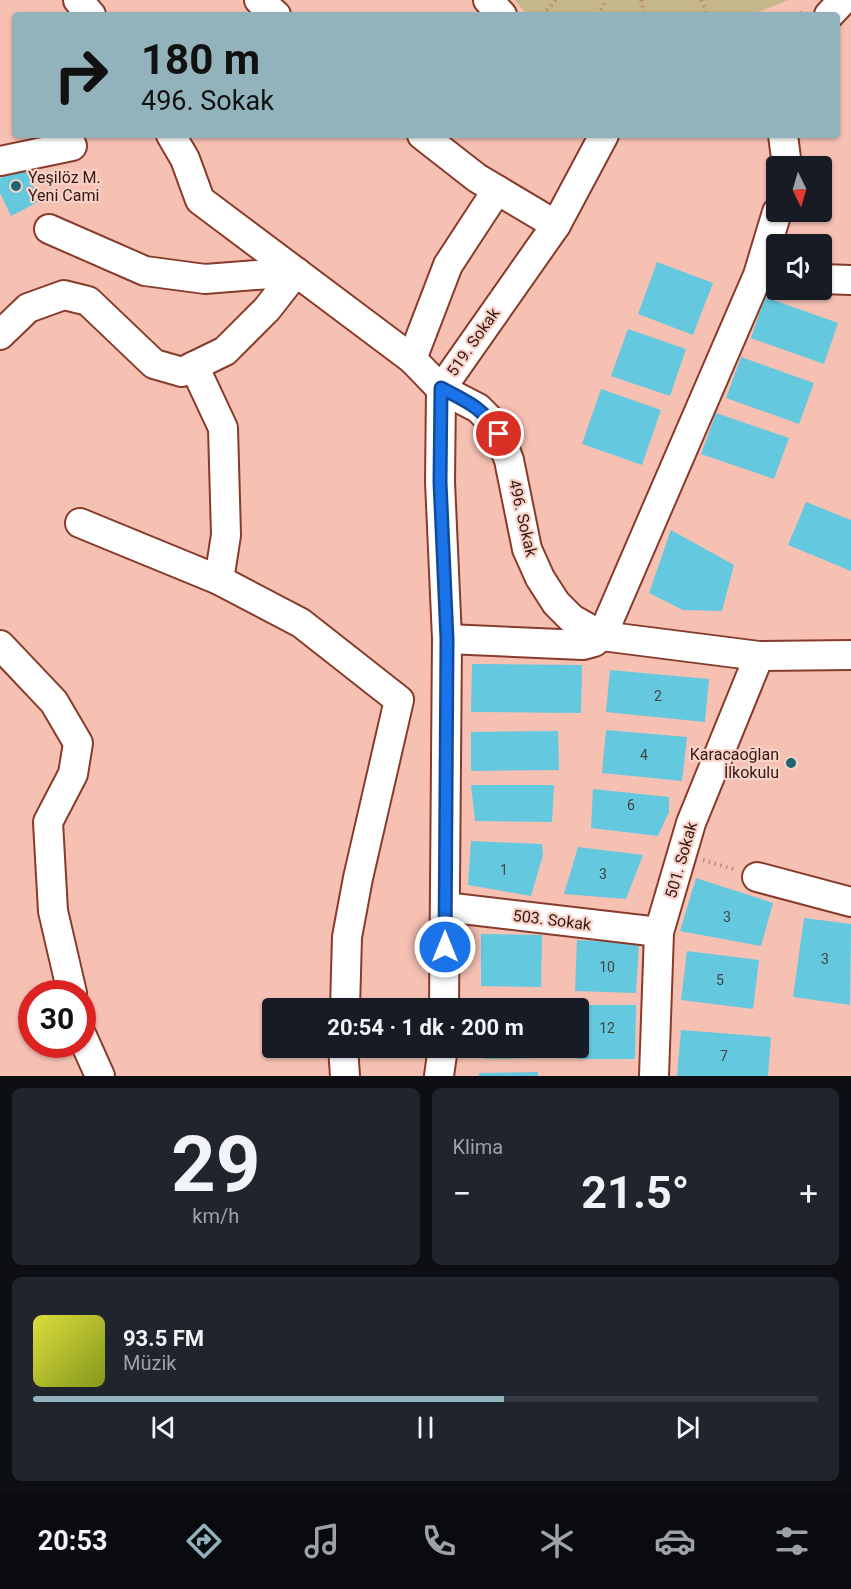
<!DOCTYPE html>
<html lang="tr">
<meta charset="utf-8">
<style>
body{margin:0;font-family:Roboto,sans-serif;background:#20242c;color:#f1f3f6;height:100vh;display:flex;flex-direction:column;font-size:22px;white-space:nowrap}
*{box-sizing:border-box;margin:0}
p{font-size:20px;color:#9ea1a6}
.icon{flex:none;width:33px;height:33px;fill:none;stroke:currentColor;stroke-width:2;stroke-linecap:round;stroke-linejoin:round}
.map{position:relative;height:1076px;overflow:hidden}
.panel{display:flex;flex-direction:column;gap:12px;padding:12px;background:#0d0f14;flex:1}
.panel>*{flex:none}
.guide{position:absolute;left:12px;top:12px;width:828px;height:126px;border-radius:6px;box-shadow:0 2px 4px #0004;background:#92b3bb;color:#111;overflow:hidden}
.needle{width:39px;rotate:175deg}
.fabs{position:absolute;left:766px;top:156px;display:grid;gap:12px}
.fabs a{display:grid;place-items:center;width:66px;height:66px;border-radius:6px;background:#171b24;box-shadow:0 2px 4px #0004;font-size:30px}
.speed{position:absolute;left:18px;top:980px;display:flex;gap:12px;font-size:30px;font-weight:700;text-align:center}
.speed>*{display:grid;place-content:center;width:78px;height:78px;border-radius:50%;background:#171b24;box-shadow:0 2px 4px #0004;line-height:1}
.speed .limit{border:9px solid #d22;background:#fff;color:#111}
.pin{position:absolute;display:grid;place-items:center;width:51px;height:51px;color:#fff;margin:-26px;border:3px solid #fff;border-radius:50%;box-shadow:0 2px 6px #0007}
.me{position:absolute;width:66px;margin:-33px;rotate:0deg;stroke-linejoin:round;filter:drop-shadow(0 0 4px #0008)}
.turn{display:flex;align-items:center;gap:21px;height:126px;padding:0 30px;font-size:27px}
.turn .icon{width:78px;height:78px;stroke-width:2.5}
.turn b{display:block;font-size:42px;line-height:51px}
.big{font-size:45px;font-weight:700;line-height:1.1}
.panel .card{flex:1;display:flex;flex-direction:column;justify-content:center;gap:9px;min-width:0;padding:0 21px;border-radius:9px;background:#20242c}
.panel .dial{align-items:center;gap:0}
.dial b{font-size:78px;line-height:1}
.song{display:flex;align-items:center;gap:18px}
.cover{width:72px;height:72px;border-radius:9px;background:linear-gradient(135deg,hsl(60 70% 55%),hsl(70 70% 35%))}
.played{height:6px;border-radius:3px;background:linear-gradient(90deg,#92b3bb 60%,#363941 60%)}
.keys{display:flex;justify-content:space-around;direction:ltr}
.heat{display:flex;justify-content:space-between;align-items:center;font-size:33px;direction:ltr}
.panel .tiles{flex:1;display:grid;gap:12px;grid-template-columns:1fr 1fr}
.card:last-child{grid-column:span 2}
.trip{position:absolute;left:262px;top:998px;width:327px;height:60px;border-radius:6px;background:#171b24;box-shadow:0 2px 4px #0004;font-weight:700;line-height:60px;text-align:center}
.tab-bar{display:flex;height:96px;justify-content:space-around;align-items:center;background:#090b0e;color:#9ea1a6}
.tab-bar .icon{width:42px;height:42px}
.tab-bar .on{color:#92b3bb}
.tab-bar b{font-size:27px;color:#f1f3f6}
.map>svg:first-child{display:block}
.green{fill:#c5b78a}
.building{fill:#64c8de}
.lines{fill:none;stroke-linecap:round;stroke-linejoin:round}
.minor-casing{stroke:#873b2a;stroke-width:32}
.path{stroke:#b8897e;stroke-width:4;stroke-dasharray:1.5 4.5;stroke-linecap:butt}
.minor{stroke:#fff;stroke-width:28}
.route-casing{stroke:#114b97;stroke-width:15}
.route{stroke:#1a73e8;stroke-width:10}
.poi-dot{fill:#1d6573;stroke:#f7d2c9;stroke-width:2}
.labels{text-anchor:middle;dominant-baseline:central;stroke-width:4.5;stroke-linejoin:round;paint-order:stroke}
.number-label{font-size:14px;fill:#434344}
.poi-label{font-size:16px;fill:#381710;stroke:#f7d2c9;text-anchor:start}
.street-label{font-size:16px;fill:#381710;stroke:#f7d2c9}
</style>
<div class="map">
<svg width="851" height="1076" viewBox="0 0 851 1076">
<rect width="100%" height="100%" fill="#f6c0b3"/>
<polygon class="green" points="515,0 789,0 750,15 527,15"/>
<g class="building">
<polygon points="24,167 40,201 11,216 0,193 0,178"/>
<polygon points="657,262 713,283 693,335 638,314"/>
<polygon points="765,297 838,323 824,364 751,338"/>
<polygon points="628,329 686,349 670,396 611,376"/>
<polygon points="741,357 814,383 799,424 726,398"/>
<polygon points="601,389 661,410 642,465 582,444"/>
<polygon points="716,413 789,438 774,479 701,454"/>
<polygon points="806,502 851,520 851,571 788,545"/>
<polygon points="671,530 734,565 722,611 683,610 649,593"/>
<polygon points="472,664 582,665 581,713 471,712"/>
<polygon points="610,670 709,679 705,722 606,712"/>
<polygon points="606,730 687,737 682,781 602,773"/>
<polygon points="558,731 559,770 471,771 471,732"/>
<polygon points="471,785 554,785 552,822 475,821"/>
<polygon points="593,789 669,797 669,812 658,836 591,828"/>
<polygon points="471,841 542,844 543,855 531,896 468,885"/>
<polygon points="578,847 643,855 626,899 564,894"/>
<polygon points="696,878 773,903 761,946 680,931"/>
<polygon points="804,918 851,924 850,1005 793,997"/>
<polygon points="481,934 542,935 541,987 481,986"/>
<polygon points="577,940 639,943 636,993 575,991"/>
<polygon points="687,951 759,960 753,1009 681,1000"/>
<polygon points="538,1002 539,1008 484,1008 484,1003"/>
<polygon points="577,1005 636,1005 635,1059 577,1059 577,1047 579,1047 579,1008 577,1008"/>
<polygon points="681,1030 771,1037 768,1076 677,1076"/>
<polygon points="485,1047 540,1047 540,1058 485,1059"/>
<polygon points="538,1072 538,1076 479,1076 479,1073"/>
</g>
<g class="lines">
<g class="minor-casing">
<g id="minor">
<polyline points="78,0 91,15"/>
<polyline points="259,0 276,15"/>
<polyline points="488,0 502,15"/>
<polyline points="829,15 843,0"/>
<polyline points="171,135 185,159 200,200 412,359 441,389 478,408 490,420 499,434 509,460 527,549 540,578 556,603 572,619 602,636 759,656 851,655"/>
<polyline points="422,135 477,178 556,225"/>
<polyline points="783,135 787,166"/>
<polyline points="0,161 72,146"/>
<polyline points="49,229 145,271 205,279 296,272"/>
<polyline points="822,279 851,280"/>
<polyline points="0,335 28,308 64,295 88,301 154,364 182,372 225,351 267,309 296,272"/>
<polyline points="412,359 448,265 497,190"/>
<polyline points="194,366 223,428 226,535 219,580 301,623 399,700 358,878 347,937 345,1008"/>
<polyline points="80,523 219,580"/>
<polyline points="447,639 583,645 594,642 602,636 758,275 777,212"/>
<polyline points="0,645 54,702 78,743 73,774 48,822 53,911 72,993"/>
<polyline points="757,877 851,902"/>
<polyline points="445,907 659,932"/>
<polyline points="444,1008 447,639 440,482 441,389 556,225 604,135"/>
<polyline points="82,1036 100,1076"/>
<polyline points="343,1047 345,1076"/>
<polyline points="439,1076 443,1047"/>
<polyline points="654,1076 659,932 691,823 759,656"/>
</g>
</g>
<g class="path">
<polyline points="641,0 645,15"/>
<polyline points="701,0 707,15"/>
<polyline points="543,15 556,0"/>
<polyline points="598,15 606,0"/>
<polyline points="789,15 806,12"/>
<polyline points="703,860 736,870"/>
</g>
<use href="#minor" class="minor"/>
</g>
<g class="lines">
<g class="route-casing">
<path id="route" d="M445 947 447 639 440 482 441 388C468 402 482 407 499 434"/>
</g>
<use href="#route" class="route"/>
</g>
<g class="poi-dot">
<circle cx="16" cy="186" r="6"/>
<circle cx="791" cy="763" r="6"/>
</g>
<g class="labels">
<g class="number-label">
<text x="658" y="696">2</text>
<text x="644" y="755">4</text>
<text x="631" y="805">6</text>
<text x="504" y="870">1</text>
<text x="603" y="874">3</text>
<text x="727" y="917">3</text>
<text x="825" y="959">3</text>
<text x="607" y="967">10</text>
<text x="720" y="980">5</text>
<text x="607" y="1028">12</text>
<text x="724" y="1056">7</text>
</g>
<g class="poi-label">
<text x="28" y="177">Yeşilöz M.<tspan x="28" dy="18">Yeni Cami</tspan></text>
<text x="779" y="754" text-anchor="end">Karacaoğlan<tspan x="779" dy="18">İlkokulu</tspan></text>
</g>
<g class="street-label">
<text transform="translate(473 342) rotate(-55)">519. Sokak</text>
<text transform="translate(523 518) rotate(77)">496. Sokak</text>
<text transform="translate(681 860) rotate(-74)">501. Sokak</text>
<text transform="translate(552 920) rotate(7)">503. Sokak</text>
</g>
</g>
</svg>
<div class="fabs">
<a><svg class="needle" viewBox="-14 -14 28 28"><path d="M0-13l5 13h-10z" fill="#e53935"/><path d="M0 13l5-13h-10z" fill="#9ea1a6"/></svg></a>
<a><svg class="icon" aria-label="sound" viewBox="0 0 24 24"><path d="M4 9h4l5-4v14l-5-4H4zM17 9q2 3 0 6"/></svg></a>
</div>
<div class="speed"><div class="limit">30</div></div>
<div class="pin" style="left:499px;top:434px;background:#d93025"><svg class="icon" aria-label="arrive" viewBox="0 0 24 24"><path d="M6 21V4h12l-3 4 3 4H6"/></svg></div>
<svg class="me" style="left:445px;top:947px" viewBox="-20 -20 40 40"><circle r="17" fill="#1a73e8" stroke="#fff" stroke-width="3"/><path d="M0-11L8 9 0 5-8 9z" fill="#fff"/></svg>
<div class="trip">20:54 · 1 dk · 200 m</div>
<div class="guide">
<div class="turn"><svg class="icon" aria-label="right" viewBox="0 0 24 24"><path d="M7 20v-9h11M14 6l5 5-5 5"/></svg><div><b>180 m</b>496. Sokak</div></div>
</div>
</div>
<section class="panel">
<div class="tiles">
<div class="card dial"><b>29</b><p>km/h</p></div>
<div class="card"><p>Klima</p>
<div class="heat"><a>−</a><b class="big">21.5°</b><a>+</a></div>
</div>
<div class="card">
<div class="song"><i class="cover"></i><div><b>93.5 FM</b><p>Müzik</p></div></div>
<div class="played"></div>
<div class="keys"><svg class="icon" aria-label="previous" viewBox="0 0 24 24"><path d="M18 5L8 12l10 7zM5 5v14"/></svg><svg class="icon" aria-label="pause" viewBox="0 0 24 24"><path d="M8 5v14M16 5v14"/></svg><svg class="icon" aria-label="next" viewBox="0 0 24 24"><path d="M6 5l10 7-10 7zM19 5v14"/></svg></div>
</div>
</div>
</section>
<nav class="tab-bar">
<b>20:53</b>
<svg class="icon on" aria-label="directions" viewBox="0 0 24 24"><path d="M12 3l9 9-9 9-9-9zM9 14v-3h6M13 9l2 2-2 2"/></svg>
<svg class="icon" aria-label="music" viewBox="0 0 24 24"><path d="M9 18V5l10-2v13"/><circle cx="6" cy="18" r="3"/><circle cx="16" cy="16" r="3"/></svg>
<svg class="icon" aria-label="phone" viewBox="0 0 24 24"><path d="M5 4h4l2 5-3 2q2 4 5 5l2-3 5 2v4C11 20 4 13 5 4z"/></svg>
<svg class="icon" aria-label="climate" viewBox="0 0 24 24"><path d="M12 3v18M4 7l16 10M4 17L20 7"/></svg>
<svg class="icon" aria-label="car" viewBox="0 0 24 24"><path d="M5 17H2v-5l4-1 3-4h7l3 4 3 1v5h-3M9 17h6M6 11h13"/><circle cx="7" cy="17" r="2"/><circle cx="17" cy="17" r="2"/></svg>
<svg class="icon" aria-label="filters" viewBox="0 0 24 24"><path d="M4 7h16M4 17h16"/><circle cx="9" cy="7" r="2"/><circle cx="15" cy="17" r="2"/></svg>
</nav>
